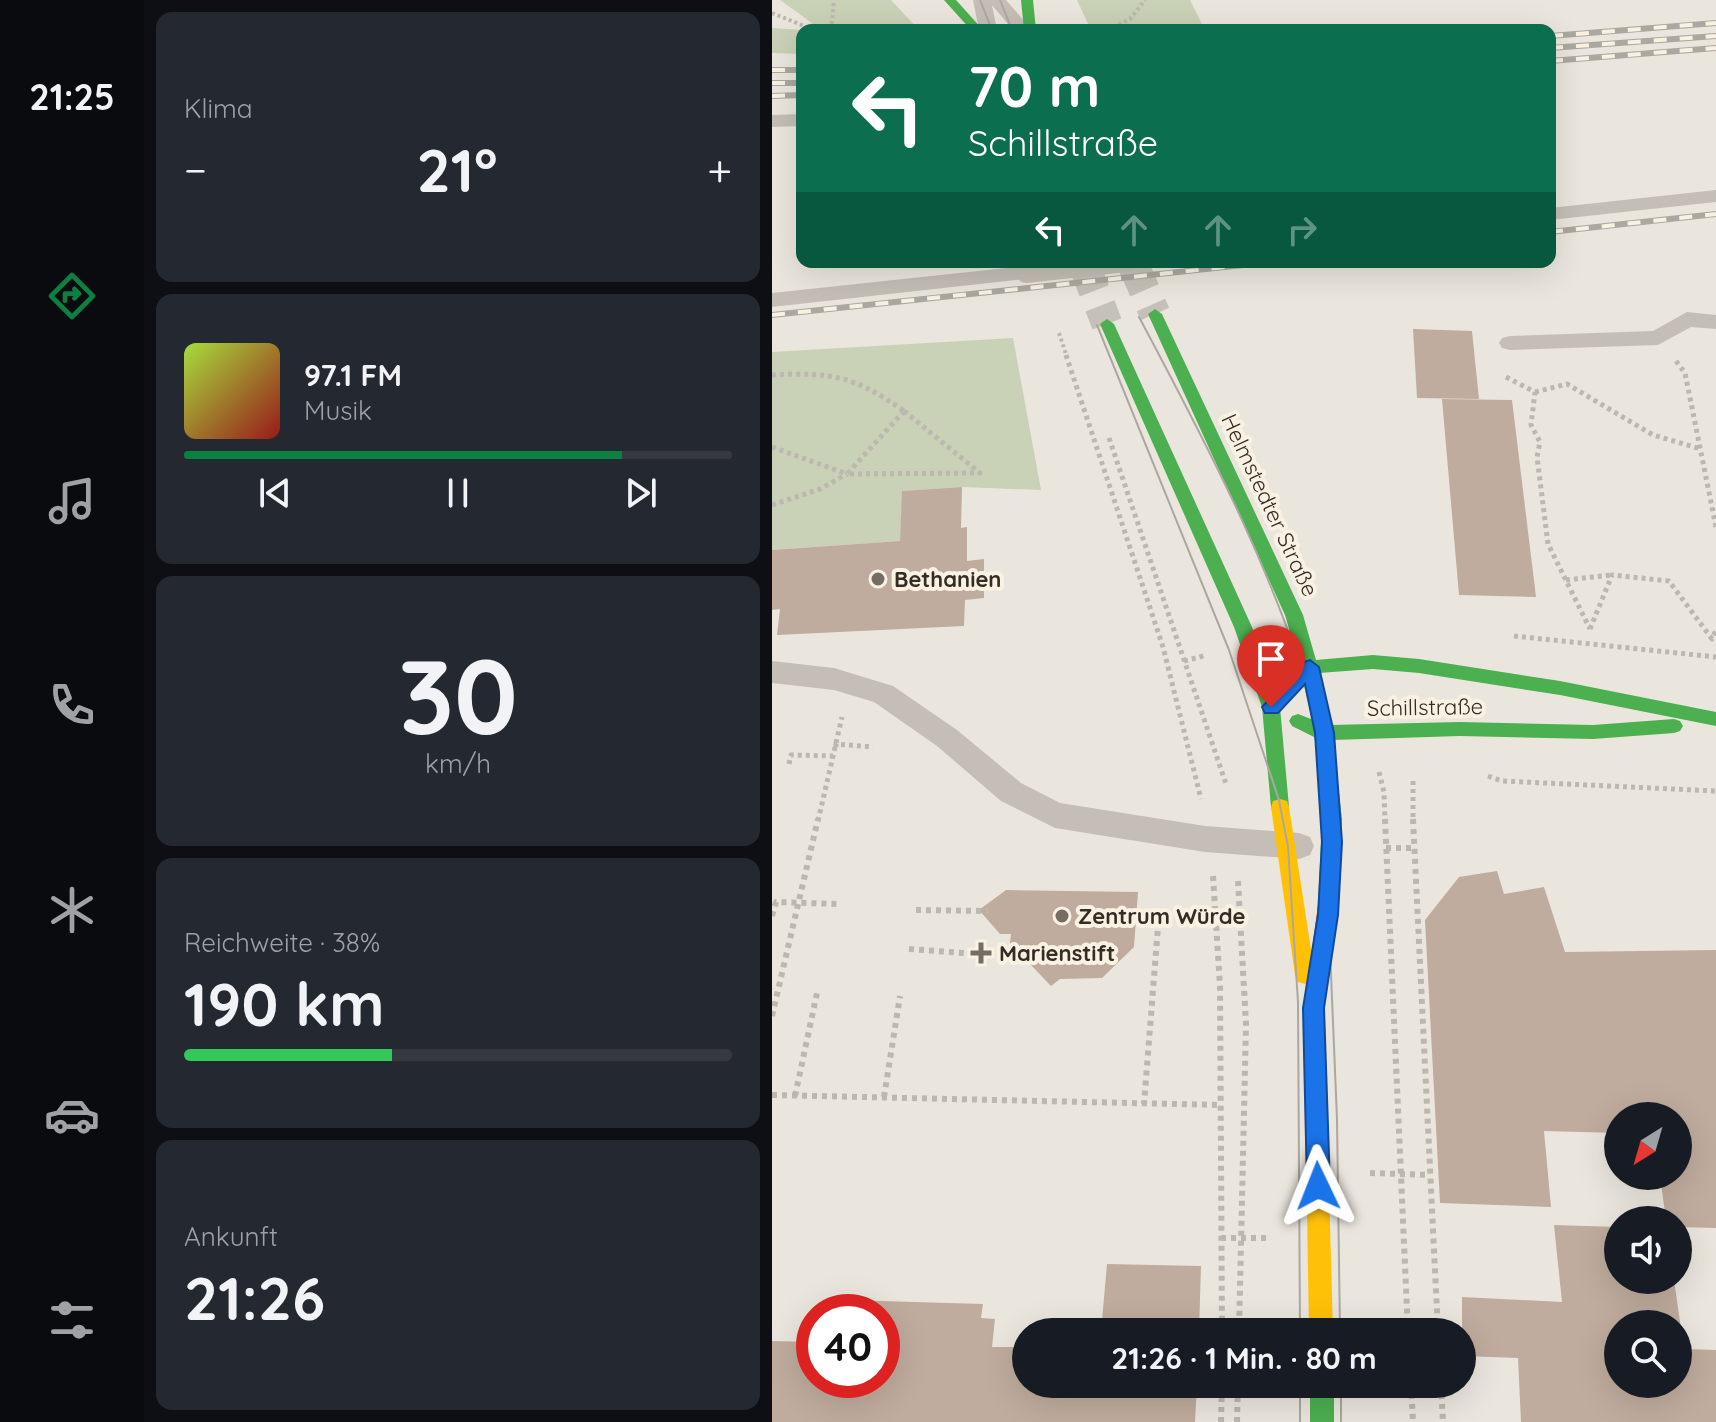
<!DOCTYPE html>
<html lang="de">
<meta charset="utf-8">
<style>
body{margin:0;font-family:Quicksand,sans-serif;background:#242831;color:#f1f3f6;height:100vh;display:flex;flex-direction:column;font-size:30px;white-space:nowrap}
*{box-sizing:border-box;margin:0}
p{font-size:26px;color:#9ea1a6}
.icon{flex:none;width:44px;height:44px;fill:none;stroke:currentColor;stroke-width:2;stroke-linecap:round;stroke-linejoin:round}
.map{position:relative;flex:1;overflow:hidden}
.drawer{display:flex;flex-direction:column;gap:12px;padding:12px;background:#0d0f14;width:628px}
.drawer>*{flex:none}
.guide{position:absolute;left:24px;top:24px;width:760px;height:244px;border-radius:16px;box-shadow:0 8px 32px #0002;background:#0b6e4f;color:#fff;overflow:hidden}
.needle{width:52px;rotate:217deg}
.controls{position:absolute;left:832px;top:1102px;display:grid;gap:16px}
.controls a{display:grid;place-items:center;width:88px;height:88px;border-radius:50%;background:#171b24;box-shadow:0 8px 32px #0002;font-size:40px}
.speed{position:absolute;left:24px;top:1294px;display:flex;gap:16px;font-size:40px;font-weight:700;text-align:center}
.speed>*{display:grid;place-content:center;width:104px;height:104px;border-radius:50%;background:#171b24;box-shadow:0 8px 32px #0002;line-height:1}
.speed .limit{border:12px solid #d22;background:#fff;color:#111}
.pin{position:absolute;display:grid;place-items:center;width:68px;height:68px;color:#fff;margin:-82px -34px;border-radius:50% 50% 50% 0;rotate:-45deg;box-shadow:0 0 8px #0007}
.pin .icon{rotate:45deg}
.me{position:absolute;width:88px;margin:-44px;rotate:358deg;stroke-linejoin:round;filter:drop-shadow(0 0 6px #0008)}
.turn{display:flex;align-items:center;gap:28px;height:168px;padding:0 40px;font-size:36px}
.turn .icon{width:104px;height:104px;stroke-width:2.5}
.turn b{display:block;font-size:56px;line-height:68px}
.lanes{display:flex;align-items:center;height:76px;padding:0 40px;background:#0003;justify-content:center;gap:40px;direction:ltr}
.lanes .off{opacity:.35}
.big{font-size:60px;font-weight:700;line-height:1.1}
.drawer .tile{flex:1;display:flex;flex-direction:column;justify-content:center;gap:12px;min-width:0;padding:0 28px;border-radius:16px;background:#242831}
.drawer .dial{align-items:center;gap:0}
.dial b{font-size:104px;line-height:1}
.song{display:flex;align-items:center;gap:24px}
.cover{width:96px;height:96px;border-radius:12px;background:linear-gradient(135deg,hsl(80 70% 55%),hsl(0 70% 35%))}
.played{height:8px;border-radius:4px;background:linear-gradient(90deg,#0b8043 80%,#363941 80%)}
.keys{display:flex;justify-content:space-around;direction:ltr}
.heat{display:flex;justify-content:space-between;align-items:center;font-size:44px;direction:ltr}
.charge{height:12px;border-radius:6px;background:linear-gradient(90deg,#34c759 38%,#363941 0)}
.trip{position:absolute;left:240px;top:1318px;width:464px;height:80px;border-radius:40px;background:#171b24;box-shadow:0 8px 32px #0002;font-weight:700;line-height:80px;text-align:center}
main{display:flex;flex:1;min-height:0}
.dock{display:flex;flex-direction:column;width:144px;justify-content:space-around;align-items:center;background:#090b0e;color:#9ea1a6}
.dock .icon{width:56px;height:56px}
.dock .current{color:#0b8043}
.dock b{font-size:36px;color:#f1f3f6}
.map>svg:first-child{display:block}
.green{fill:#c9d1b6}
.building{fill:#bfac9e;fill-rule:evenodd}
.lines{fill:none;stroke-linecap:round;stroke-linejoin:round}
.secondary-tunnel{stroke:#c6c1b8;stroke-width:31;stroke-dasharray:31 16;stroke-linecap:butt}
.path-far2{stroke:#bcb7af;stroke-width:4;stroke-dasharray:3 3;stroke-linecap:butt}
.path-far1{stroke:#bcb7af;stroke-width:5;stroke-dasharray:4 4;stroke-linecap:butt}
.path{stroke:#bcb7af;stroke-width:6;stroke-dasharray:5 5;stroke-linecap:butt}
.lane{fill:#c4beb6;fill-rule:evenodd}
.fast{fill:#4caf50;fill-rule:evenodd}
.slow{fill:#ffc107;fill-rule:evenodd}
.jam{fill:#c62828;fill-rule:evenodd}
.tram{stroke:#aba7a1;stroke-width:2}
.rail-casing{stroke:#aba7a1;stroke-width:6}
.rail{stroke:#f9f2e3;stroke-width:4;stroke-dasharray:13;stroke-linecap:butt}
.lane-bridge{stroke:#c4beb6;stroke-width:20}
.route{fill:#1a73e8;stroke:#114b97;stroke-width:2}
.poi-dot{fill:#746d65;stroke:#f9f2e3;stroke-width:3}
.labels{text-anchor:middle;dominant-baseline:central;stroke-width:8;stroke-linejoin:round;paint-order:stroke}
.street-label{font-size:22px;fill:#342c25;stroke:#f9f2e3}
.poi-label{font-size:22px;font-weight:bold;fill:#342c25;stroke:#f9f2e3;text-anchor:start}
</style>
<main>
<nav class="dock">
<b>21:25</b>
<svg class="icon current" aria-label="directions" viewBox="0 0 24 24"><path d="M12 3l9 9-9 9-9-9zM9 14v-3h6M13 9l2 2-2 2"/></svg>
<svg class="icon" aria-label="music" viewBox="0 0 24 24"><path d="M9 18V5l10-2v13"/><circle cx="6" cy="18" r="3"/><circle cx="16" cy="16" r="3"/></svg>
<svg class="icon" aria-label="phone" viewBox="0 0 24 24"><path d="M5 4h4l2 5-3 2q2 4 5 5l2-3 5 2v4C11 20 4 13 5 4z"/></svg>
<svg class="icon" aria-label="climate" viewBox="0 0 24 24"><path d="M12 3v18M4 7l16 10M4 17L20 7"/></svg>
<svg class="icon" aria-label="car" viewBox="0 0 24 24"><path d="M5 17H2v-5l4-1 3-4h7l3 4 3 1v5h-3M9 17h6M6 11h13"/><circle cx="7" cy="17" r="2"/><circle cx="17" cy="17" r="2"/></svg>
<svg class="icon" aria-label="filters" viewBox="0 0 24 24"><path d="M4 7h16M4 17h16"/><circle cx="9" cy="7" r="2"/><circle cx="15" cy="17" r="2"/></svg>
</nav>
<section class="drawer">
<div class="tile"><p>Klima</p>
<div class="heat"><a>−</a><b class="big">21°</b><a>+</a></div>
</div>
<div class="tile">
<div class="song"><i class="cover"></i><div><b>97.1 FM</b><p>Musik</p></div></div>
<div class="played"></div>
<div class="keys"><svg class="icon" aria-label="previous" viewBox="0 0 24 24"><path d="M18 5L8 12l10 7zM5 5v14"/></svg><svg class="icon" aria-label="pause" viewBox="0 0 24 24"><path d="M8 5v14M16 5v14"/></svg><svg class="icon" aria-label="next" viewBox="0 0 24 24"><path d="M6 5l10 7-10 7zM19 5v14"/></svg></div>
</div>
<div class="tile dial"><b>30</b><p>km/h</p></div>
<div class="tile"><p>Reichweite · 38%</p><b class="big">190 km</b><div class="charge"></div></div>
<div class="tile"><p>Ankunft</p><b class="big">21:26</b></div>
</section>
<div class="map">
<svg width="944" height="1422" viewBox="0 0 944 1422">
<rect width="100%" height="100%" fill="#ebe6dd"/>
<g class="green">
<polygon points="8,0 119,0 147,30 30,30 40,23"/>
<polygon points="305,0 418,0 431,26 411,30 319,30"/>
<polygon points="0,28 30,30 30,54 0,53"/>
<polygon points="241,338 269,490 190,487 131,491 128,541 0,550 0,352"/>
</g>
<g class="building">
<polygon points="641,329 700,331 707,399 645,398"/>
<polygon points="670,399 740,400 764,597 687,595"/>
<polygon points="190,487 189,528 195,527 195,561 212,559 212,598 193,600 192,626 5,635 8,609 0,610 0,550 128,541 130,491"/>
<polygon points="725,871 732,894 772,887 793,952 944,950 944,1228 906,1227 906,1220 894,1220 888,1176 906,1176 906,1116 846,1116 846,1133 772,1131 779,1207 668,1203 653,920 687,877"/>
<polygon points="234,890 366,892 362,947 330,978 288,979 279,986 238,943 239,934 228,934 207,910"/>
<path d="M782 1225 846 1227V1280H902L912 1349 944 1350V1422H749L746 1358 690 1356V1297L790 1302ZM846 1324H906V1384H846Z"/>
<polygon points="335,1264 429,1266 427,1332 329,1332"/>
<polygon points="75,1300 211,1304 209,1318 223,1319 220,1347 254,1347 254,1384 425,1384 423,1422 0,1422 0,1341 42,1342 42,1380 110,1380 110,1312 73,1312"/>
</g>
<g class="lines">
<g class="secondary-tunnel">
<polyline points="311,262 335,324"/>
<polyline points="360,262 383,314"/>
</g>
<g class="path-far2">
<polyline points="0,13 42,30"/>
<polyline points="59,30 62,0"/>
<polyline points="336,30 358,19 373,0"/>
<polyline points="287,333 295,357"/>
</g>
<g class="path-far1">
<polyline points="294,355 391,647 429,799"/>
<polyline points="904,361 913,373 944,527"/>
<path d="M0 375C61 372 82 376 132 411"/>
<polyline points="734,377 763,392 759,425 768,442 765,457 776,544 818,629"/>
<polyline points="763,392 795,384 881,435 929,449"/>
<polygon points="132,411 208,473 75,474"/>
<polyline points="337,438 454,784"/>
<polyline points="0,447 75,474"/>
<polyline points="0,505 48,489 75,474"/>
<polyline points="794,580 839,575"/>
<polyline points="818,629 840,575 897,581 940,639 944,630"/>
<polyline points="742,636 944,657"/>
<polyline points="412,661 435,655"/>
<polyline points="64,747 64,744 101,747"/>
<polyline points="17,764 19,755 61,756"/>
<polyline points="607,772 612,792 613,821"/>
<polyline points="716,776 730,781 944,791"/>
<polyline points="641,781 641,821"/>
<polyline points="46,821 70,717"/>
</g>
<g class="path">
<polyline points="613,819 636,1332"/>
<polyline points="641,819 666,1332"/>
<polyline points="614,848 641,848"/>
<polyline points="441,876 448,986 450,1332"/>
<polyline points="466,881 474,1024 467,1332"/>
<polyline points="144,910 216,911"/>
<polyline points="364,914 387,914 372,1104"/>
<polyline points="0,916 4,902 66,904"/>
<polyline points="137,949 258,958 260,951"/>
<polyline points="0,1016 46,819"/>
<polyline points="0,1095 448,1105"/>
<polyline points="23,1096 45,993"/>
<polyline points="112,1097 128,996"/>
<polyline points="598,1173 657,1175"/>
<polyline points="449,1238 496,1238"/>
<polyline points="639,1384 641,1422"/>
<polyline points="669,1384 671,1422"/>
<polyline points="449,1422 450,1384"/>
<polyline points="465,1422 466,1384"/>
</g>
<g class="lane">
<polygon points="201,0 234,0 260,30 241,30 220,5 225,30 207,30"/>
<polygon points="30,114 30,126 0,127 0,115"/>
<polygon points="944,190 944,202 778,220 778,208"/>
<polygon points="254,266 262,268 265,273 262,278 0,307 0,293"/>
<polygon points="915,312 944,315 944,329 919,327 886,345 738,350 730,348 727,343 730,338 738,336 881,331"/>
<polygon points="0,661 62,668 121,686 185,730 249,783 288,803 433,826 527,833 538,837 542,846 538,855 527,859 433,852 283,828 229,801 165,746 102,702 62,690 0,683"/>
</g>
<g class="fast">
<polygon points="172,0 184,0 211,30 199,30"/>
<polygon points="249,0 261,0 264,30 252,30"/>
<polygon points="383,309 390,314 531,615 544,660 601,655 647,659 788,681 944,712 944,726 788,695 647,673 601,669 547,673 558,725 688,722 821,725 902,719 908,721 911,726 908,731 902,733 821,739 688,736 561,740 570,819 566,905 563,911 556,914 549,911 546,905 550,819 543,741 542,737 520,726 517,721 520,716 526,714 539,719 539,716 532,685 518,695 512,693 509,688 528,666 513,615 376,314"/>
<polygon points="335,319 342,324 480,627 508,707 517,807 515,813 508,815 501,813 499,807 490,707 462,627 328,324"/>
<rect x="538" y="1384" width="24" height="38"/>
</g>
<g class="slow">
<polygon points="508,799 515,801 517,807 543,975 540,982 533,984 526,982 523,975 499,807 501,801"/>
<polygon points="545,1140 553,1143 556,1151 561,1332 537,1332 534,1151 537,1143"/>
</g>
<polygon class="jam" points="556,896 563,899 566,905 552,1008 556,1151 553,1159 545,1162 537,1159 534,1151 532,1008 546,905 549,899"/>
<g class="tram">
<polyline points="208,0 220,30"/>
<polyline points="228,0 240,30"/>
<path d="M367 317C439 452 509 585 549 733L565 1119 568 1332"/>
<polyline points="325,325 457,650 507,800 516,847 526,1002 528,1332"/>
<polyline points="528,1384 528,1422"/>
<polyline points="569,1384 569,1422"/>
</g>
<g class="rail-casing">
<g id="rail">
<polyline points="778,36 944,23"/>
<polyline points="778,48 944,36"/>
<polyline points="778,61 944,48"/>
<polyline points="0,70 30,70"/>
<polyline points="0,83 30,83"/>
<polyline points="0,96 30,95"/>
<polyline points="778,232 944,214"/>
<polyline points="0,315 501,262"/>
</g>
</g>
<use href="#rail" class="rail"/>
<polyline class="lane-bridge" points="254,273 354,262"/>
</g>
<polygon class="route" points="538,660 547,667 562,733 570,842 566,915 552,1008 558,1186 554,1194 546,1197 538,1194 535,1186 531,1008 546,915 550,842 543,733 533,684 506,713 493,713 490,707 532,662"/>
<g class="poi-dot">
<circle cx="106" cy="579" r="8"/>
<circle cx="290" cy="916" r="8"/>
<path d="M205 941h8v8h8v8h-8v8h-8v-8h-8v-8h8z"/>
</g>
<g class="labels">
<g class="street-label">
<text transform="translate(498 505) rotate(65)">Helmstedter Straße</text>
<text transform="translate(653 707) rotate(-1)">Schillstraße</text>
</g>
<g class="poi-label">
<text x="122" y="579">Bethanien</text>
<text x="306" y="916">Zentrum Würde</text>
<text x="227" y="953">Marienstift</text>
</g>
</g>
</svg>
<div class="controls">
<a><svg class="needle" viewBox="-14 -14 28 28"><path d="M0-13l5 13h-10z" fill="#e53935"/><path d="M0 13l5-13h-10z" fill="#9ea1a6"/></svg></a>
<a><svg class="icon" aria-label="sound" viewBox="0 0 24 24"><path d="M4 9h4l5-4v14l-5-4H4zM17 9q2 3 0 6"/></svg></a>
<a><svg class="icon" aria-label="search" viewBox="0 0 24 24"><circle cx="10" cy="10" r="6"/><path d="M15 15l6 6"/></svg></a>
</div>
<div class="speed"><div class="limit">40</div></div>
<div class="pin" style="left:499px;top:707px;background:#d93025"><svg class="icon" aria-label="arrive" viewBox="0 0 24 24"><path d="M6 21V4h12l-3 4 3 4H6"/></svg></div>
<svg class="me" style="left:546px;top:1186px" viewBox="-20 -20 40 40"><path d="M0-17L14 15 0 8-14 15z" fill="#1a73e8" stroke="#fff" stroke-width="4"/></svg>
<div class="trip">21:26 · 1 Min. · 80 m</div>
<div class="guide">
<div class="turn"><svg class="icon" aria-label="left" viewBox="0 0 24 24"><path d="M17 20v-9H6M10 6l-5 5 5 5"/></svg><div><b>70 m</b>Schillstraße</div></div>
<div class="lanes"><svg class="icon" aria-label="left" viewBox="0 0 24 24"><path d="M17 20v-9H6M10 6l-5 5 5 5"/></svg><svg class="icon off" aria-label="ahead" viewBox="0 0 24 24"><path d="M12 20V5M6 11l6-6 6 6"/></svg><svg class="icon off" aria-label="ahead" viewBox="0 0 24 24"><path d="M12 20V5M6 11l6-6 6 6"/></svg><svg class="icon off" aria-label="right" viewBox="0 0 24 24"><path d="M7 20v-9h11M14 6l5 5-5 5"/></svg></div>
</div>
</div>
</main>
